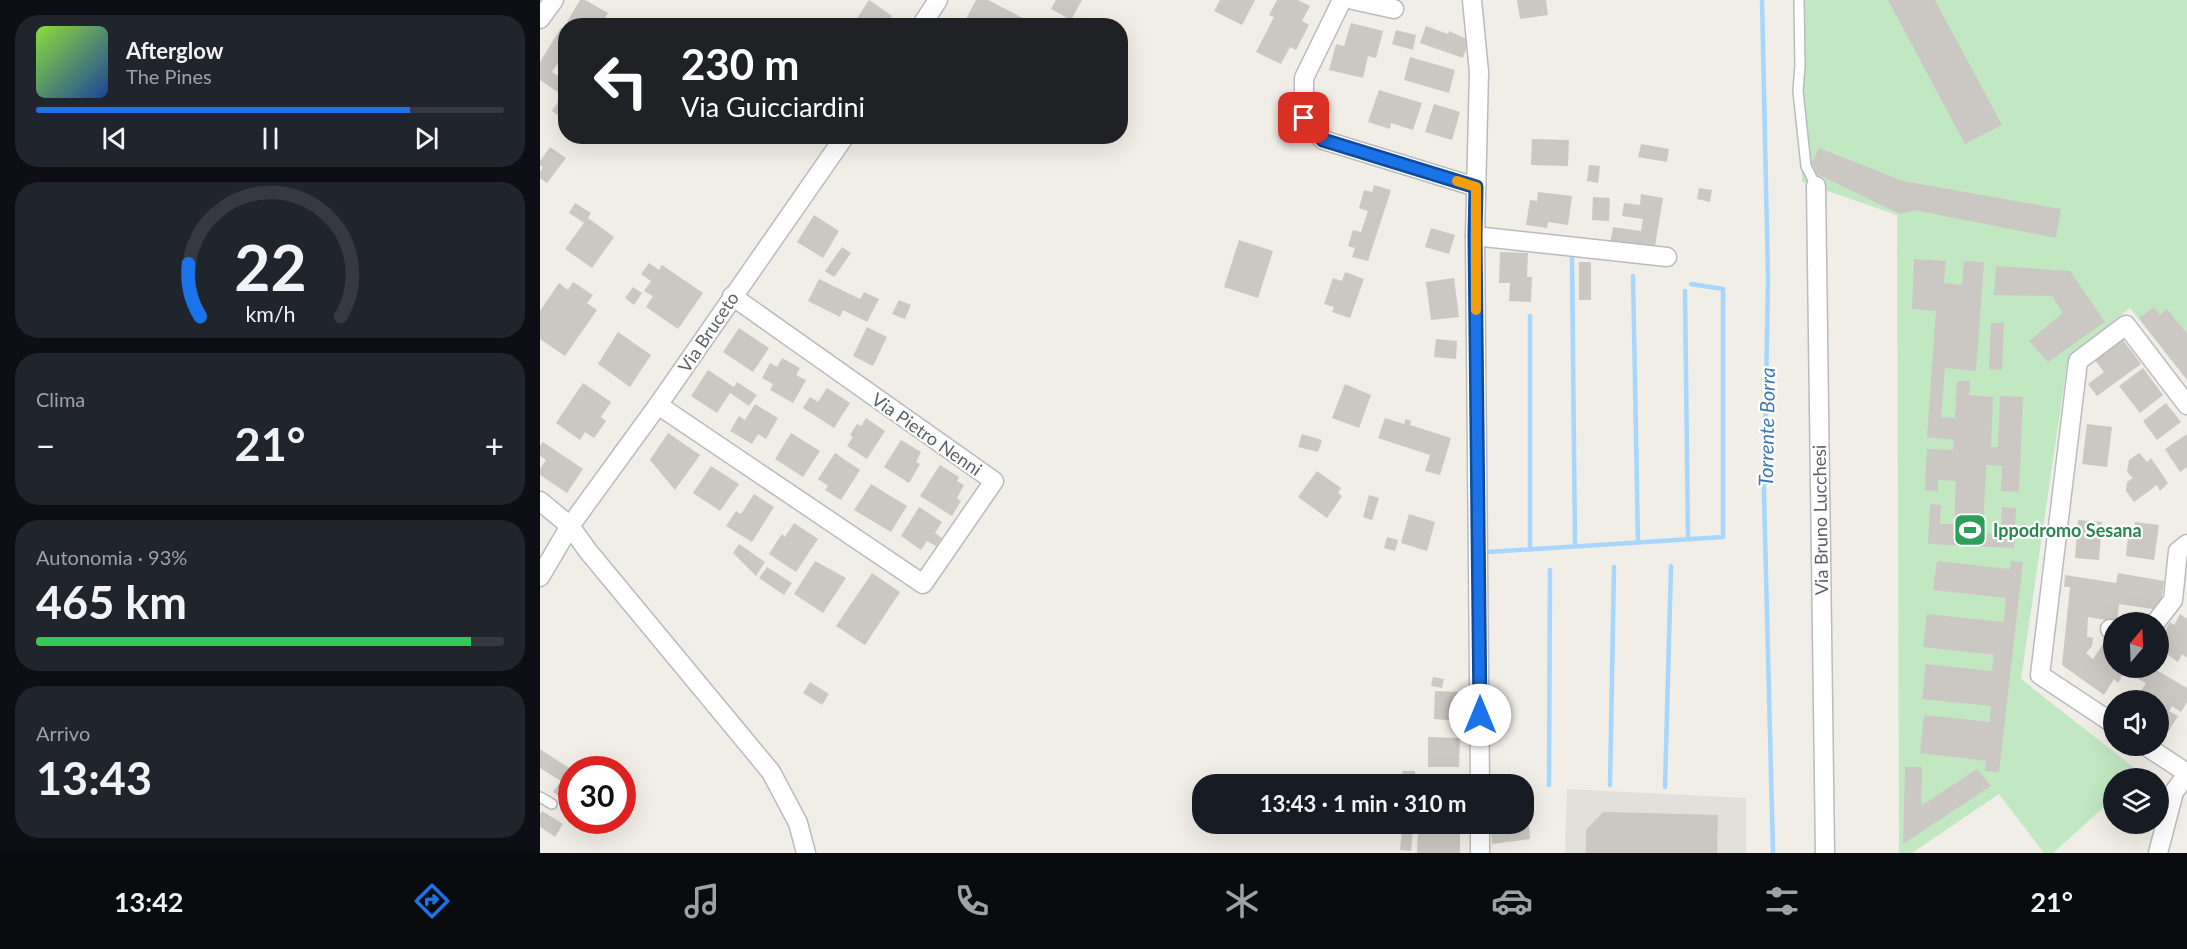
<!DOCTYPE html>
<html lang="it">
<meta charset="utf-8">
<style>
body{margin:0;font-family:Lato,sans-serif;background:#20242c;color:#f1f3f6;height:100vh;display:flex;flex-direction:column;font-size:22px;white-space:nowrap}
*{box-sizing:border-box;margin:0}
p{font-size:20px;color:#9ea1a6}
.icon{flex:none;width:33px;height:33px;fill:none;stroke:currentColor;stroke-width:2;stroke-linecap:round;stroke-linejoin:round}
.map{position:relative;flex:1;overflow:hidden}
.side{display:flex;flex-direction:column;gap:15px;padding:15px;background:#0d0f14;width:540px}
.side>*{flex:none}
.top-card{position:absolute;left:18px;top:18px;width:570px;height:126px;border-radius:24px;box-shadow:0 6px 24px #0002;background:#202124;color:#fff;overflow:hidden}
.needle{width:39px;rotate:19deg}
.controls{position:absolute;left:1563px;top:612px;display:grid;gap:12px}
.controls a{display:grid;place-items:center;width:66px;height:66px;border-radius:50%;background:#171b24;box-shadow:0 6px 24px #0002;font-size:30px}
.speed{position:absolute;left:18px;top:756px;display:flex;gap:12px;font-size:30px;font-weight:700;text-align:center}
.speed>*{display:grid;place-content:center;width:78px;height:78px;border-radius:50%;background:#171b24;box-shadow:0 6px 24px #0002;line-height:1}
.speed .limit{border:9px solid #d22;background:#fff;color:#111}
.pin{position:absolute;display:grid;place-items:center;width:51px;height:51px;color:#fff;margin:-26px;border-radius:12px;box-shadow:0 3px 9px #0006}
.me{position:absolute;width:66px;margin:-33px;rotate:0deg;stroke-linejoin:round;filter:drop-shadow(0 0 4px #0008)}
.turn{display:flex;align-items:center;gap:21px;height:126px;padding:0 24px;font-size:27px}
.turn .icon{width:78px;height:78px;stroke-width:2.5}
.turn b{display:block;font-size:42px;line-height:51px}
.big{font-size:45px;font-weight:700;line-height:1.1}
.side .tile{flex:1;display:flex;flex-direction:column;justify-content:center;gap:9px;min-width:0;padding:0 21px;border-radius:24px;background:#20242c}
.side .dial{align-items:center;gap:0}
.dial svg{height:156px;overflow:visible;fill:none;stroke:#363941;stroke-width:7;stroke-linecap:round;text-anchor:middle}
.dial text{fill:#f1f3f6;stroke:none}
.song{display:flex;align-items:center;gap:18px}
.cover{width:72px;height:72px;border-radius:9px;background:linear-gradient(135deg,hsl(90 70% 55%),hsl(220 70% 35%))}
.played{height:6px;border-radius:3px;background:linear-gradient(90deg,#1a73e8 80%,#363941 80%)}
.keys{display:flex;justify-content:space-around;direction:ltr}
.heat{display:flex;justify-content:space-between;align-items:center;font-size:33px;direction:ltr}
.charge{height:9px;border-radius:4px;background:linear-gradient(90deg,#34c759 93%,#363941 0)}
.trip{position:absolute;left:652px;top:774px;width:342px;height:60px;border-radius:24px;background:#171b24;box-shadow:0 6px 24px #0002;font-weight:700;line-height:60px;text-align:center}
.menu{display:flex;height:96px;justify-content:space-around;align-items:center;background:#090b0e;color:#9ea1a6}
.menu .icon{width:42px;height:42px}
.menu .selected{color:#1a73e8}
.menu b{font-size:27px;color:#f1f3f6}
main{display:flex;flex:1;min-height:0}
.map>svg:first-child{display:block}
.industrial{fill:#e1e0da}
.green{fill:#c2e8c2}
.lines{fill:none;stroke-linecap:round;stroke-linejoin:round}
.stream{stroke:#a7d7ff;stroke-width:4.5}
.building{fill:#cbc8c3}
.lane-casing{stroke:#b8bbc0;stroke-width:12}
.street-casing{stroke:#b8bbc0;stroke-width:21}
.lane{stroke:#fff;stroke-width:9}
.street{stroke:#fff;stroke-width:18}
.route-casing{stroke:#114b97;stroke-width:15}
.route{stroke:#1a73e8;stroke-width:10}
.slow{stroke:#f59e0b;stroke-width:10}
.labels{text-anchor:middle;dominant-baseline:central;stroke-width:4.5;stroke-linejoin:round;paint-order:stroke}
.street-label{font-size:18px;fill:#5d6166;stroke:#fff}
.leisure-label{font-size:18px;font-weight:bold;fill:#27864d;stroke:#fff;text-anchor:start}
.water-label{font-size:20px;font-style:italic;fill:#4078b5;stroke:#fff}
</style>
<main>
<section class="side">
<div class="tile">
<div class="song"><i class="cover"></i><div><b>Afterglow</b><p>The Pines</p></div></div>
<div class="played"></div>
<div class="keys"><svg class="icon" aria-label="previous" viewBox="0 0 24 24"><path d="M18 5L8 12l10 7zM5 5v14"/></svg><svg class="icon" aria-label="pause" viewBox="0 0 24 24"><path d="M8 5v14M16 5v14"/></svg><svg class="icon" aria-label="next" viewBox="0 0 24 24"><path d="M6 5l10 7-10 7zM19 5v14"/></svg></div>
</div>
<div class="tile dial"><svg viewBox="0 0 100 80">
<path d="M14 69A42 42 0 1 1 86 69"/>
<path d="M14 69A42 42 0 0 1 8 42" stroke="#1a73e8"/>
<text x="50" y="56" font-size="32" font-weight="700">22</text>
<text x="50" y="72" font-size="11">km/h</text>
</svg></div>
<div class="tile"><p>Clima</p>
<div class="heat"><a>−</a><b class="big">21°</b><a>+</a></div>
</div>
<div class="tile"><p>Autonomia · 93%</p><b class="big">465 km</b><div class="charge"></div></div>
<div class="tile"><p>Arrivo</p><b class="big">13:43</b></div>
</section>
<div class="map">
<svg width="1647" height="853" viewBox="0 0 1647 853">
<rect width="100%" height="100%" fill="#f0eee6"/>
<polygon class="industrial" points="1027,789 1206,798 1206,853 1025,853"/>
<polygon class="green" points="1255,0 1647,0 1647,380 1590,308 1528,358 1481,679 1602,774 1597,778 1574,778 1573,799 1513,853 1504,853 1459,794 1372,853 1359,853 1357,215 1262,182"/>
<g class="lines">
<g class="stream">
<polyline points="1222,0 1228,279 1224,495 1233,853"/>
<polyline points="1032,258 1035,546"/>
<polyline points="1093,276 1098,542"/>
<polyline points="1145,291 1148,539"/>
<polyline points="990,549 990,316"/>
<polyline points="947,552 1183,537 1183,289 1151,284"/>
<polyline points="1009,785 1010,570"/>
<polyline points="1070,785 1074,567"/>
<polyline points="1125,787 1131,566"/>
</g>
</g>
<g class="building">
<polygon points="40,0 45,0 68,13 61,26 33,26 27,22"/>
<polygon points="329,0 352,16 346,26 312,26"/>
<polygon points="436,0 448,0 498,26 433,26 425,21"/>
<polygon points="516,0 542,0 531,20 511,9"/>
<polygon points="680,0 715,0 702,25 674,11"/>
<polygon points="737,0 758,0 770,6 762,21 769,25 756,50 750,47 741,64 716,52 734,17 729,15"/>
<polygon points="977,0 1006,0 1008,15 980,19"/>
<polygon points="1348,0 1395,0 1462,125 1425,144"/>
<polygon points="811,23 843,31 836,58 828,56 823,78 789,70 796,44 804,46"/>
<polygon points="886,26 908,34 909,31 929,40 923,58 880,43"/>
<polygon points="21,28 26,31 26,55 24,54 12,72 26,81 19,93 0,80 0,62"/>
<polygon points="856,30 876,35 873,50 852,44"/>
<polygon points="870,57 915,70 909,93 864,80"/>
<polygon points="26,90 26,109 20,117 12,111"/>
<polygon points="839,90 882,103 873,130 851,123 850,129 828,122"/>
<polygon points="894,104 920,112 912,140 885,132"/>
<polygon points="992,139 1029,140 1028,166 991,165"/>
<polygon points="1101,144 1129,149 1127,162 1098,157"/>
<polygon points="10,147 26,158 7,183 0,178 0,172 3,167 0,165 0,161"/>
<polygon points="1279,148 1363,181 1521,209 1516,238 1374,210 1360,214 1275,173 1272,162"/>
<polygon points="1049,165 1060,166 1058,183 1047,181"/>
<polygon points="834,185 851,190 828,261 812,257 815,248 808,246 813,230 821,232 828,211 819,208 824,190 832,192"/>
<polygon points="1159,188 1172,190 1170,202 1157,199"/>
<polygon points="998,192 1032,196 1028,225 1008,222 1007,228 986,225 990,200 997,201"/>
<polygon points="1101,194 1123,198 1114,252 1070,245 1073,227 1101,231 1103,219 1082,216 1084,203 1100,205"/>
<polygon points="1053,197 1070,198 1069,221 1052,220"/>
<polygon points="35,203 51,213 48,218 74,237 52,268 25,249 44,223 29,213"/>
<polygon points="274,215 299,231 283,258 257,242"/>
<polygon points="891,228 915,235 909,254 885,247"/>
<polygon points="699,240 733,251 718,298 684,287"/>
<polygon points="302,247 311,253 294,277 285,271"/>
<polygon points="960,252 988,253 987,277 992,277 991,302 969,301 970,283 959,283"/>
<polygon points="1374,259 1406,261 1404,283 1422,285 1424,261 1444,262 1436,371 1405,368 1401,417 1415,418 1417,381 1430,381 1429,395 1453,397 1451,447 1458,447 1460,396 1483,397 1479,492 1461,491 1462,466 1446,465 1443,533 1461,534 1462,507 1476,508 1474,548 1388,544 1390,504 1401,505 1400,524 1414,524 1416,481 1398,480 1398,491 1385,490 1387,449 1413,450 1414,440 1387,437 1396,311 1372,309"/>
<rect x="1039" y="262" width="12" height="38"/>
<polygon points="109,263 119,270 122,265 163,293 138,329 106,307 113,296 104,291 111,281 101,274"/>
<polygon points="1456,266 1530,271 1565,322 1508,362 1489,341 1523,313 1512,296 1454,295"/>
<polygon points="805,272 824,279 810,318 792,312 794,307 784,304 793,278 802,281"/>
<polygon points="914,278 919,317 891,320 886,282"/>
<polygon points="279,279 320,299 324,292 339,299 327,322 303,310 300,317 268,301"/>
<polygon points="33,282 53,295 47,303 57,310 25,356 0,339 0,311 19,283 28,290"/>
<polygon points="93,287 102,293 94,305 85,298"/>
<polygon points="359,300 371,305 365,319 352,314"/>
<polygon points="1614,307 1620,315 1627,309 1647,334 1647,380 1599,318"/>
<polygon points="1451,323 1464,323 1462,370 1449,369"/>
<polygon points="327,327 347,337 333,366 313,356"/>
<polygon points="199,328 229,348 213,372 183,352"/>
<polygon points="78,332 111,355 90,387 58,364"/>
<polygon points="896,339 917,341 916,359 894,357"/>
<polygon points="1583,340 1601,364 1557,396 1548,384 1564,372 1555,360"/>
<polygon points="242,358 260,368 256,375 266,380 253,403 230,390 233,384 222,378 230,363 237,367"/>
<polygon points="1603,368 1623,395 1600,413 1579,386"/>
<polygon points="168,370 194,387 197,382 217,395 209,406 190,393 177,413 151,396"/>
<polygon points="43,383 71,402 61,417 66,421 54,438 45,432 40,440 16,423"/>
<polygon points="805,384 831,395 819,428 792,418"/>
<polygon points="287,388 310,403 294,428 263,408 270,397 278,402"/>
<polygon points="1626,403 1641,422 1617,440 1603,421"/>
<polygon points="215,404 238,418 226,439 218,434 212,444 190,431 199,416 205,420"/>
<polygon points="326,418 345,431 327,459 307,446 313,437 310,435 317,424 321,426"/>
<polygon points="845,418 864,424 866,419 871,421 870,425 911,438 900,475 885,471 890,455 838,438"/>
<polygon points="1547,424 1572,427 1567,467 1542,464"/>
<polygon points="128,433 160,455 135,490 110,460"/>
<polygon points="251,433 280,451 263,477 235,459"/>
<polygon points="762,434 782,440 778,452 758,447"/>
<polygon points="1647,434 1647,467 1640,472 1625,449"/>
<polygon points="361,440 381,452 376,462 380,464 369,483 344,467"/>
<polygon points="3,442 43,469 27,493 0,475 0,469 6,460 0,456 0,446"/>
<polygon points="295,453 320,470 301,500 285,490 288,486 278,479"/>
<polygon points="1599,453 1607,462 1611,458 1628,483 1620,491 1617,485 1594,502 1586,491 1587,482 1593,478 1587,472 1589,460"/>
<polygon points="400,465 419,477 417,481 424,485 417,498 421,501 412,516 380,496"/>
<polygon points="171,466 199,484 180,511 153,493"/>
<polygon points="777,471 801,488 798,493 802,496 787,518 758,497"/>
<polygon points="331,484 367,506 351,532 314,510"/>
<polygon points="214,494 234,507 212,542 186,526 196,511 201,514"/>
<polygon points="829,495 839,498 832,520 823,517"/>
<polygon points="379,507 402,522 395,533 402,538 396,546 387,541 381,550 361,536"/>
<polygon points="869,514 895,522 887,551 861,543"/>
<polygon points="1538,520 1562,522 1559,560 1535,558"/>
<polygon points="1595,522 1619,525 1614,560 1586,556 1588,536 1593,536"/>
<polygon points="254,523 278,539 256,572 229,554 242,534 245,537"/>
<polygon points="847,537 858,540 855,551 844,548"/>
<polygon points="199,544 225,562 216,576 193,553"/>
<polygon points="275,561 306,578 283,613 254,594"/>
<polygon points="1397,561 1470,569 1471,561 1483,562 1459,772 1445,771 1446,761 1380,753 1384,715 1450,722 1451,706 1382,699 1386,664 1452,671 1454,655 1383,647 1387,614 1464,622 1466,598 1393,590"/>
<polygon points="227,567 252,583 244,595 219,578"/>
<polygon points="332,573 360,592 325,645 296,626"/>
<polygon points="1578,573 1624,581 1620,610 1579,604 1577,622 1548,617 1547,637 1553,638 1552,646 1546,653 1553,659 1567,638 1574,642 1574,668 1582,668 1580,671 1583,674 1578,683 1574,679 1564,695 1522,665 1530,587 1524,587 1525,575 1576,583"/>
<polygon points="1640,614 1647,619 1647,658 1642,654 1638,662 1618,648 1618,642 1630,622 1634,625"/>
<polygon points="1605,668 1613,668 1647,688 1647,702 1641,712 1632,706 1629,711 1638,716 1626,735 1618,731 1618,700 1582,700 1588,690 1598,696 1606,683 1598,679"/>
<polygon points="893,677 904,679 902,688 891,686"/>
<polygon points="270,682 289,694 282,705 263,693"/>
<polygon points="895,691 920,692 918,721 894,719"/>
<polygon points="888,737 920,738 919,767 888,767"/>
<polygon points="0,749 32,770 32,796 28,802 13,792 21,781 0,768"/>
<polygon points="1365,767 1382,767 1381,806 1437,769 1451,786 1363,844"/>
<polygon points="863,771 875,771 875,784 858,784"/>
<polygon points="887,777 917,778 917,784 887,784"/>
<polygon points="2,811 23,824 15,837 0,827 0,814"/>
<polygon points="1063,812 1178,815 1177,853 1046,853 1046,830"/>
<polygon points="989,824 990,839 952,844 951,828"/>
<polygon points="878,826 907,827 907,830 920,831 920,853 877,853"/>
<polygon points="862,828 873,829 871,851 860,850"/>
</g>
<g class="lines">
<g class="lane-casing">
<g id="lane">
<polyline points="1259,0 1260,66 1258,91 1266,166 1276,186"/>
<polyline points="0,797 12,804"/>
</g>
</g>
<g class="street-casing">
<g id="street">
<polyline points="802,0 764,78 764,118 783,140 936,187"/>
<polyline points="813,0 854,9"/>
<polyline points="932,0 939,72 935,236 940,784"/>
<polyline points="0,19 14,0"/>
<polyline points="381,26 398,0"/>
<polyline points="1276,186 1285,853"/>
<polyline points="935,236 1127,257"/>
<polyline points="118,405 383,584 454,481 192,296"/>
<polyline points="0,501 30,526 48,551 231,772 258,823 266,853"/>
<polyline points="0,577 30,526 118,405 305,136"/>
<polyline points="1616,622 1633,600 1638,551 1647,544"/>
<polyline points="1570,629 1574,631"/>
<polyline points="1574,724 1500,675 1538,361 1586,325 1647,405"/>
<polyline points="1606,746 1647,773"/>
<polyline points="940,824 940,853"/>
<polyline points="1618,853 1634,792 1647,774"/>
</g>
</g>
<use href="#lane" class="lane"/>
<use href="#street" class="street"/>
</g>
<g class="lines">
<g class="route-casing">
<polyline id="route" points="764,118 783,140 936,187 935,236 940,715"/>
</g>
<use href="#route" class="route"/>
<polyline class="slow" points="917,181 936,187 936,310"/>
</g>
<defs>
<g id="stadium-square" transform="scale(1.725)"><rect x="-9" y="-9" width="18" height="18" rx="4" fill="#2e9e5b" stroke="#fff"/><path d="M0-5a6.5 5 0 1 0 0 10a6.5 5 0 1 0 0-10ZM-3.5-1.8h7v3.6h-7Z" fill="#fff"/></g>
</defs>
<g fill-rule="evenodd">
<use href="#stadium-square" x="1430" y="530"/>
</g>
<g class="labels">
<g class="street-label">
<text transform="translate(168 332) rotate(-56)">Via Bruceto</text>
<text transform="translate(387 434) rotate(35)">Via Pietro Nenni</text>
<text transform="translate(1280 520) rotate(-91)">Via Bruno Lucchesi</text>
</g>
<g class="leisure-label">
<text x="1453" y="530">Ippodromo Sesana</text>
</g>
<g class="water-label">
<text transform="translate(1226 427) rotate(-89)">Torrente Borra</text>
</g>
</g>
</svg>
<div class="controls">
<a><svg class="needle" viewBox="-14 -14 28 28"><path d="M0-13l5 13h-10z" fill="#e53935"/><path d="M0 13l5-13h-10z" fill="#9ea1a6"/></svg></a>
<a><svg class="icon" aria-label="sound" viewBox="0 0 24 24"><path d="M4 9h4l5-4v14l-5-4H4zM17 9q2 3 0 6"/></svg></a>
<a><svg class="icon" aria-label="layers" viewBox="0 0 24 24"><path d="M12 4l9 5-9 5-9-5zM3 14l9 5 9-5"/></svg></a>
</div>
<div class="speed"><div class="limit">30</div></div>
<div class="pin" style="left:764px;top:118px;background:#d93025"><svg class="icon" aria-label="arrive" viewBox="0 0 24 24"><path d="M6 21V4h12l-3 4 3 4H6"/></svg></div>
<svg class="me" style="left:940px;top:715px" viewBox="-20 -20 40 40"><circle r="19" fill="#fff"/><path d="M0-13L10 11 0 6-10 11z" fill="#1a73e8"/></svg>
<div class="trip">13:43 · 1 min · 310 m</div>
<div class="top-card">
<div class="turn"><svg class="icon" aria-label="left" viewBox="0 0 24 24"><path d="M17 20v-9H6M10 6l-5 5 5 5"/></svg><div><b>230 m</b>Via Guicciardini</div></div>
</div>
</div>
</main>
<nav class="menu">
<b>13:42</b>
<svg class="icon selected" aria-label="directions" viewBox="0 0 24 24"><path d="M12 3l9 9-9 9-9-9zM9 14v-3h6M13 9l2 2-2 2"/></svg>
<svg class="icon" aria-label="music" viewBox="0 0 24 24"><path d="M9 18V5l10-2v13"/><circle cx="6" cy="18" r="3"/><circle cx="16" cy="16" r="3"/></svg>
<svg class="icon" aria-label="phone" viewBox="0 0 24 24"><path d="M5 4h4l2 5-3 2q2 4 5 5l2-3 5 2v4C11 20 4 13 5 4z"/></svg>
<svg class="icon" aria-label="climate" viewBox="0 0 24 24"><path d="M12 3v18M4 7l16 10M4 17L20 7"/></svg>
<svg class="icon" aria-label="car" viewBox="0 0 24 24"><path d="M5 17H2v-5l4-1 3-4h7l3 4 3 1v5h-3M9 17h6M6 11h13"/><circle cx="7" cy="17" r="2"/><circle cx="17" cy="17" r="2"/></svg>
<svg class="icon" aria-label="filters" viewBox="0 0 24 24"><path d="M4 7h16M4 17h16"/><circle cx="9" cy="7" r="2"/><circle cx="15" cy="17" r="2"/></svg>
<b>21°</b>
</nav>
